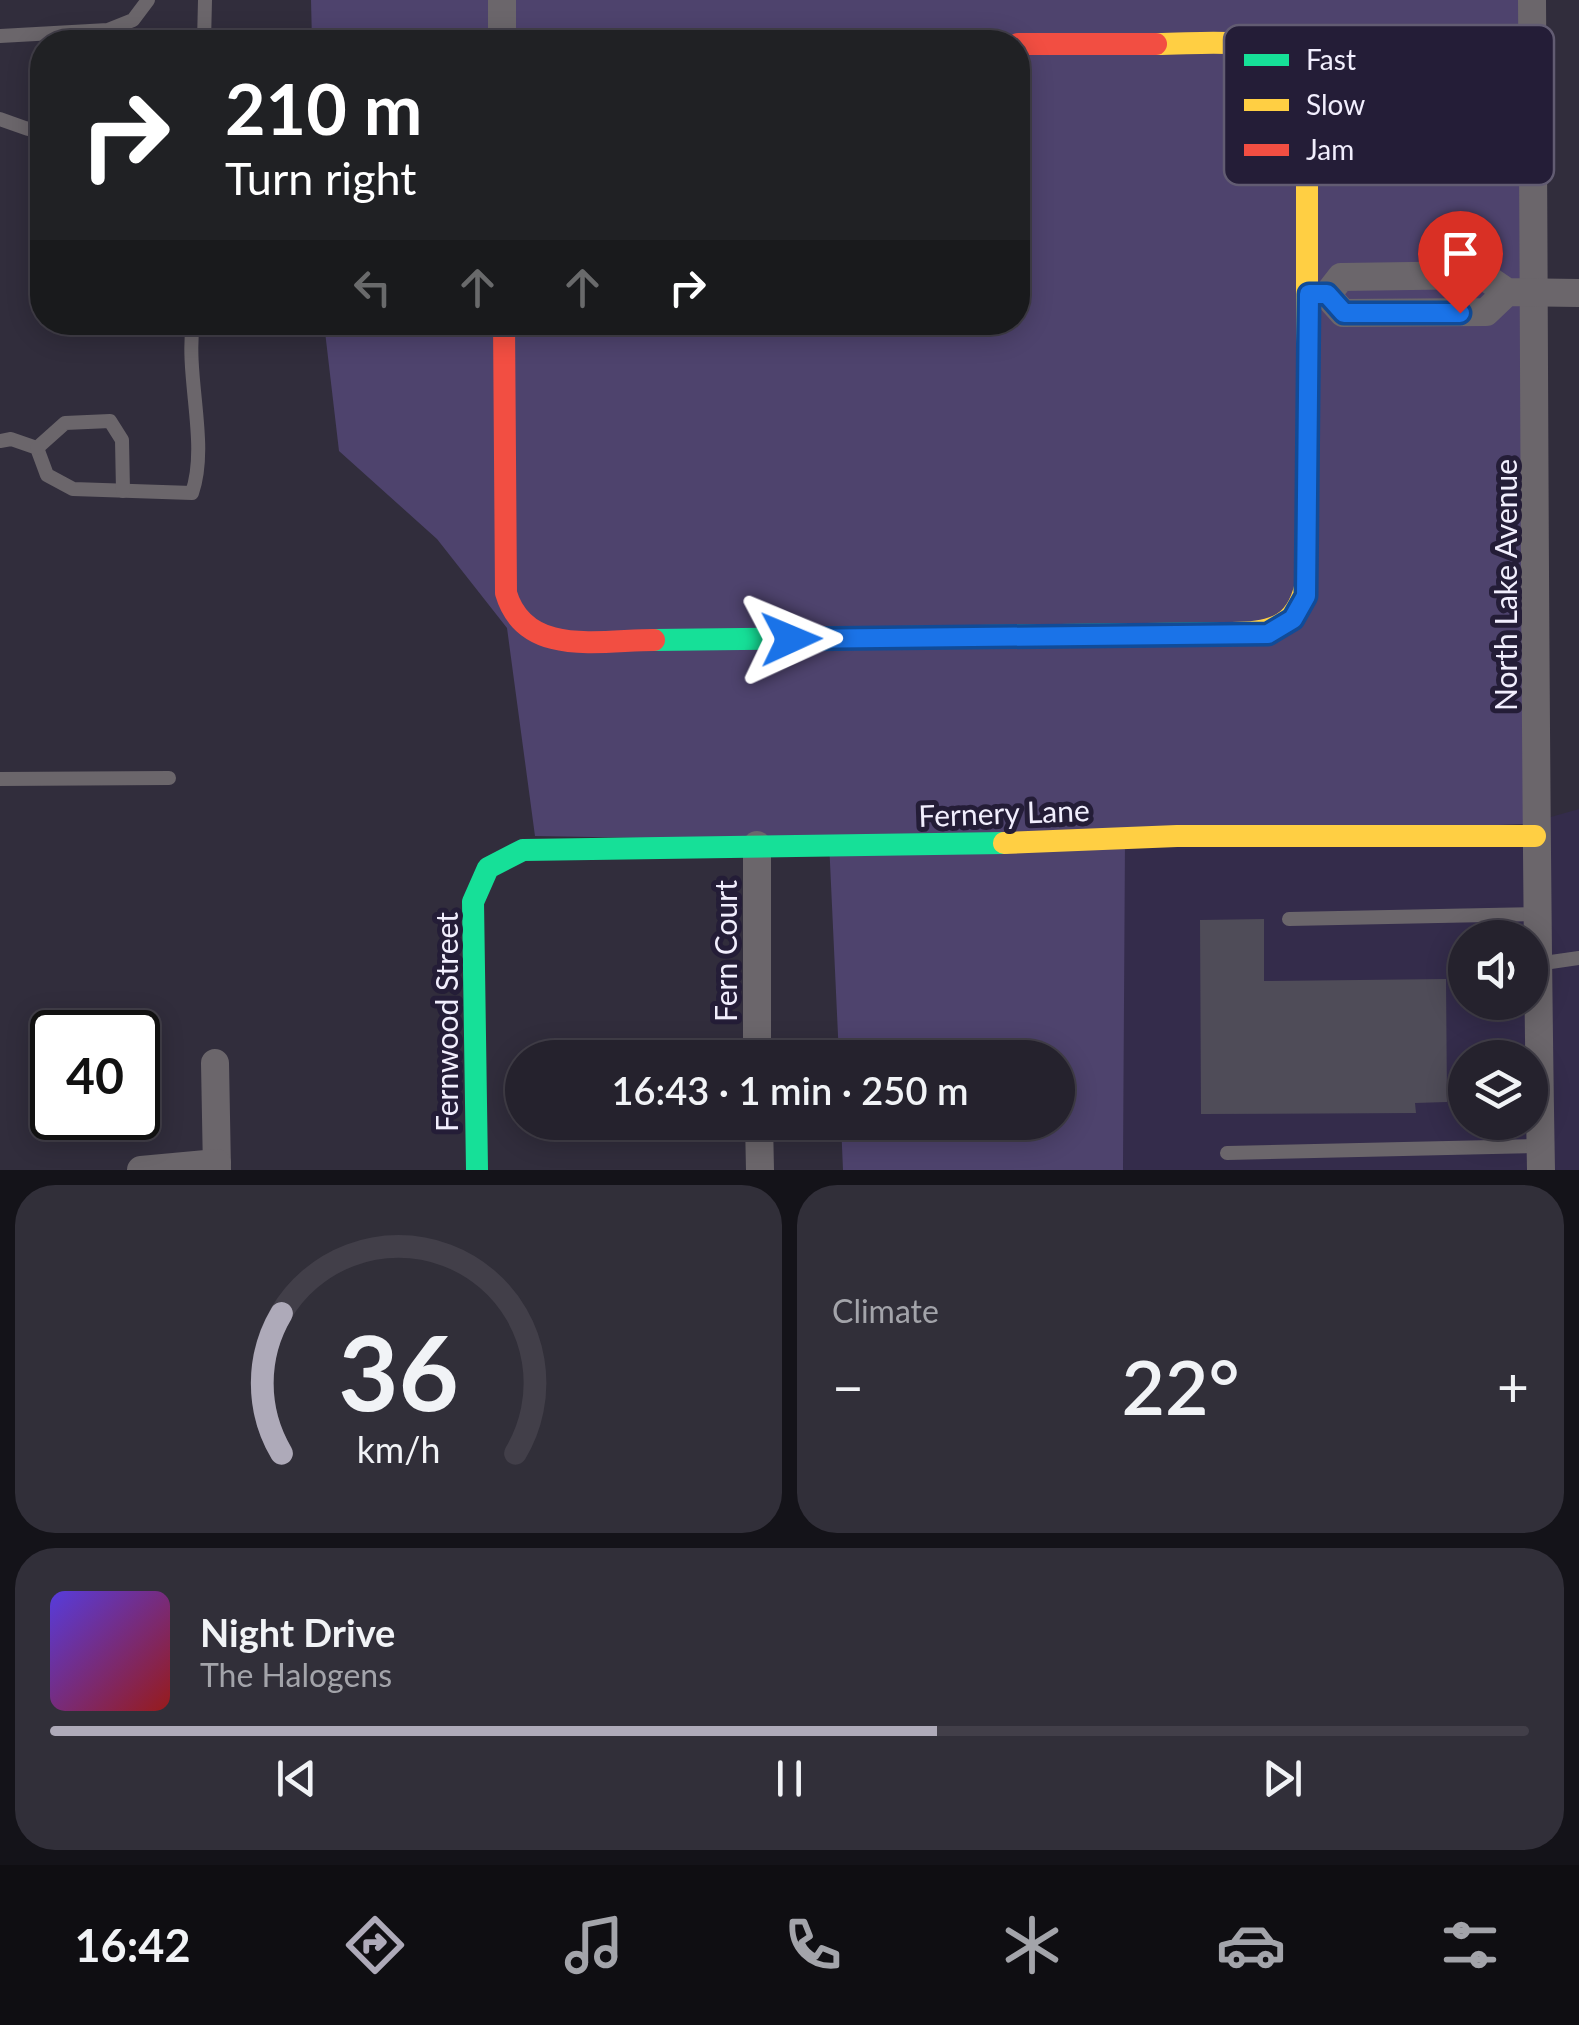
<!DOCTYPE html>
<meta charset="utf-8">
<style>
body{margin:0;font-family:Lato,sans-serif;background:#312f39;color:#f1f3f6;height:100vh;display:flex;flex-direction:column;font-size:38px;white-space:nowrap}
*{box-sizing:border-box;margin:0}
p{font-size:32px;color:#a3a4aa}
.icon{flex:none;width:55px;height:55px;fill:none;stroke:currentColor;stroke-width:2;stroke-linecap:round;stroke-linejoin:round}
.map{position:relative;height:1170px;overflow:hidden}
.details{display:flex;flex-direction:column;gap:15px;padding:15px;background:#141319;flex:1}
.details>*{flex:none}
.guide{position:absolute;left:30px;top:30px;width:1000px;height:305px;border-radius:40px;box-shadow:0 5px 25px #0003,0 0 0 2px #423f49;background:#202124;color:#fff;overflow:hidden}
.fabs{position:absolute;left:1448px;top:920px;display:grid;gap:20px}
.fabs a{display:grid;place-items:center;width:100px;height:100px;border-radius:50%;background:#25222d;box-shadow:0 5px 25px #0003,0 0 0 2px #423f49;font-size:50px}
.speed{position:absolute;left:30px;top:1010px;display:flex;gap:20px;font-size:50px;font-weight:700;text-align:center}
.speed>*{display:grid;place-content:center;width:130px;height:130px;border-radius:50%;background:#25222d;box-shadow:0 5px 25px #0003,0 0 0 2px #423f49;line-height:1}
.speed .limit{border:5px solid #111;border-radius:15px;background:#fff;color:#111}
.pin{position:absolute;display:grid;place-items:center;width:85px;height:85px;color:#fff;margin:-102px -42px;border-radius:50% 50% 50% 0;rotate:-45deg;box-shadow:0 0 10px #0007}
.pin .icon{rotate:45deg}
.me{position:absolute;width:110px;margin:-55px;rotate:89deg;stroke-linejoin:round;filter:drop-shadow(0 0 8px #0008)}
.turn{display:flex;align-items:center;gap:35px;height:210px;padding:0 30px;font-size:45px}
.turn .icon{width:130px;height:130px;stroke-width:2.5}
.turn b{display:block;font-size:70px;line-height:85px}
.lanes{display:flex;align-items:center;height:95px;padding:0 30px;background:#0003;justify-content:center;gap:50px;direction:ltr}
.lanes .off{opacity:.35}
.big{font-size:75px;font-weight:600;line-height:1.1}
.details .card{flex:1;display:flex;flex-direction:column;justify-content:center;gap:15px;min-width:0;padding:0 35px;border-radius:40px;background:#312f39}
.details .dial{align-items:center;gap:0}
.dial svg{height:260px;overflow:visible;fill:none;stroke:#423f49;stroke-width:7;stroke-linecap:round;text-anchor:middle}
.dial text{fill:#f1f3f6;stroke:none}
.song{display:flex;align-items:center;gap:30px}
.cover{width:120px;height:120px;border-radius:15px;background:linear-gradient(135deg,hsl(250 70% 55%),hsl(0 70% 35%))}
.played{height:10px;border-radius:5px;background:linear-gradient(90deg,#aeaab9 60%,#423f49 60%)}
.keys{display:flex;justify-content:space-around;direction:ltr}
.heat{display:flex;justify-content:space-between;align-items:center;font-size:55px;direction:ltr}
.details .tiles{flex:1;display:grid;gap:15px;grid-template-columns:1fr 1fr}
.card:last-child{grid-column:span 2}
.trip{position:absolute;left:505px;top:1040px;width:570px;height:100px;border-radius:50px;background:#25222d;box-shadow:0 5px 25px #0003,0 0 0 2px #423f49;font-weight:600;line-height:100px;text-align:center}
.dock{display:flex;height:160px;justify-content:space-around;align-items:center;background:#0f0e12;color:#a3a4aa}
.dock .icon{width:70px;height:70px}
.dock .on{color:#aeaab9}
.dock b{font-size:45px;color:#f1f3f6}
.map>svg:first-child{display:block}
.built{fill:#342c4b;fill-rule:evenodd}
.green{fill:#4e436d}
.building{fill:#4f4c58}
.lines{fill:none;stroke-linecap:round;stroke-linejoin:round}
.lane{stroke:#6b666b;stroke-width:14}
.street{stroke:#6b666b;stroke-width:28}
.fast{stroke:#16e098;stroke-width:22}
.slow{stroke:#ffcf43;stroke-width:22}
.jam{stroke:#f24e42;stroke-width:22}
.route-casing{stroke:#114b97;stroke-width:25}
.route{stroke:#1a73e8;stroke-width:18}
.labels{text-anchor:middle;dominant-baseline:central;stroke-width:10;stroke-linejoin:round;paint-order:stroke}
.street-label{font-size:30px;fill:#f1eefd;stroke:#241d37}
.key{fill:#241d37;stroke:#625c72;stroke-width:2.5}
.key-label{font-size:28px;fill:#f1eefd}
</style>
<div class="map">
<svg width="1579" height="1170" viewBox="0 0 1579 1170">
<rect width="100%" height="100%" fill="#312d3c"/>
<path class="built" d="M1579 809V1170H1123L1124 839 1526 824ZM1465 938H1530V1002H1465ZM1465 1058H1530V1122H1465Z"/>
<polygon class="green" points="311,0 1520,0 1526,824 1125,839 1123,1170 843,1170 841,1123 1058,1122 1058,1058 839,1057 829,841 535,836 507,628 437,539 339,451 324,323 1018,322 1018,42 312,42"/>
<polygon class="building" points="1264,919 1264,981 1446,979 1447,1102 1415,1103 1416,1113 1201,1114 1200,920"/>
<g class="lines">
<g class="lane">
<polyline points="0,36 108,30 133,20 148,0"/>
<polyline points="204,42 205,0"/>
<polyline points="0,119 28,129 42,122"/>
<path d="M0 441 11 439 37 448 47 475 73 489 192 493C209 443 185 378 193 322"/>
<polyline points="37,448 65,423 110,421 122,440 123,491"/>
<polyline points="0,779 169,778"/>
<polyline points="1289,919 1536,914"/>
<polyline points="1537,964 1579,958"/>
<polyline points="1227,1153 1540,1146"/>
</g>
<g class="street">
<polyline points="502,0 502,42"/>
<path d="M1532 0C1535 390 1534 780 1541 1170"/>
<polyline points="1507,292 1486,312 1343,313 1327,295 1341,277 1482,275 1507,292 1579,293"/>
<polyline points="757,845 757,1058"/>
<polyline points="215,1063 217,1170"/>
<polyline points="759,1122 760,1170"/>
<polyline points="141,1170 217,1163"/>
</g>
<g class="fast">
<polyline points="654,640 1232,633"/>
<polyline points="477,1170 473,902 488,868 523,850 1004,843"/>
</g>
<g class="slow">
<path d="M1156 44C1229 44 1288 27 1307 116V578C1299 625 1275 633 1232 633"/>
<polyline points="1004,843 1177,836 1535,836"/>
</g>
<g class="jam">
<polyline points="1018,44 1156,44"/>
<path d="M504 322 506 593C525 658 601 640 654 640"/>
</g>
</g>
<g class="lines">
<g class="route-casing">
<polyline id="route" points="791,639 1268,634 1293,619 1306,596 1309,294 1327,294 1344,313 1460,313"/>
</g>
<use href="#route" class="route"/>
</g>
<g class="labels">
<g class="street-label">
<text transform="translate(1505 585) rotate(-90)">North Lake Avenue</text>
<text transform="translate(1004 812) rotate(-2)">Fernery Lane</text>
<text transform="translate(725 951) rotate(-90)">Fern Court</text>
<text transform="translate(446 1022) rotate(-90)">Fernwood Street</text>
</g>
</g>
<rect x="1224" y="25" width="330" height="160" rx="15" class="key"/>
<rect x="1244" y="54" width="45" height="12" fill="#16e098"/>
<rect x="1244" y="99" width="45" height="12" fill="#ffcf43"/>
<rect x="1244" y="144" width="45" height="12" fill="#f24e42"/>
<g class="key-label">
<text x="1306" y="70">Fast</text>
<text x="1306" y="115">Slow</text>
<text x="1306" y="160">Jam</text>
</g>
</svg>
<div class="fabs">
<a><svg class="icon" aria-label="sound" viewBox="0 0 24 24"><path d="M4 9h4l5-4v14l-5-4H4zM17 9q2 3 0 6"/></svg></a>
<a><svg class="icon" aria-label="layers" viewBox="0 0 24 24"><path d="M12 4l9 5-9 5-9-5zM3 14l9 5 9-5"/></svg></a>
</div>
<div class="speed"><div class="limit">40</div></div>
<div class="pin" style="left:1460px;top:313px;background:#d93025"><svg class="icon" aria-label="arrive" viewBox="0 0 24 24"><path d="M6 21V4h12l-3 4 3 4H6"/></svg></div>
<svg class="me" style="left:791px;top:639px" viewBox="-20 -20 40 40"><path d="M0-17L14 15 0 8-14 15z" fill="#1a73e8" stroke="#fff" stroke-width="4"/></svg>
<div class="trip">16:43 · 1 min · 250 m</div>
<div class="guide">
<div class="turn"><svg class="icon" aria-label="right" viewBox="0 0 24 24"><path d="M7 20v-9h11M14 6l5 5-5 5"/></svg><div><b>210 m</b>Turn right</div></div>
<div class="lanes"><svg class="icon off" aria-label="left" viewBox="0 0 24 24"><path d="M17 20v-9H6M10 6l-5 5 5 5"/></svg><svg class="icon off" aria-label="ahead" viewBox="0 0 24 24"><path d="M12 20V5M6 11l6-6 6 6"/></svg><svg class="icon off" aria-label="ahead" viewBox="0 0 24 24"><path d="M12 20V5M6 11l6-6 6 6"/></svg><svg class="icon" aria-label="right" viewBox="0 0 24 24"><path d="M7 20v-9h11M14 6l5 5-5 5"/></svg></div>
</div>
</div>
<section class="details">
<div class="tiles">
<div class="card dial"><svg viewBox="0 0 100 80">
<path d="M14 69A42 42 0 1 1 86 69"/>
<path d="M14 69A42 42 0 0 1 14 26" stroke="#aeaab9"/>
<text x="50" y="56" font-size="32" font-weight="700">36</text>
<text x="50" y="72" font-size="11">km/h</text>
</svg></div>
<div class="card"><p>Climate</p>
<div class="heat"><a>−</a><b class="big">22°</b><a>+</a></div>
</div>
<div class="card">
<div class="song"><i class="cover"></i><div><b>Night Drive</b><p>The Halogens</p></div></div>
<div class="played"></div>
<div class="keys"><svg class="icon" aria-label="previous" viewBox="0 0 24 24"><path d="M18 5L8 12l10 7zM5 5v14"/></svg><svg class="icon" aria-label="pause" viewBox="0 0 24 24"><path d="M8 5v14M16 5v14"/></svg><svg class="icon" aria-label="next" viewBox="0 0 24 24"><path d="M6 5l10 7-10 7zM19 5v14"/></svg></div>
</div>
</div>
</section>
<nav class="dock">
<b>16:42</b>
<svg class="icon on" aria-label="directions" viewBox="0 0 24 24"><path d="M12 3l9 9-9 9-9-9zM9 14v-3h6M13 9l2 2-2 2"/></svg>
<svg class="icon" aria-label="music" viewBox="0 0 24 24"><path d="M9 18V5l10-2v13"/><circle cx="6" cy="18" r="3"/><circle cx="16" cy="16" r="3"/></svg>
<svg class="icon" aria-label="phone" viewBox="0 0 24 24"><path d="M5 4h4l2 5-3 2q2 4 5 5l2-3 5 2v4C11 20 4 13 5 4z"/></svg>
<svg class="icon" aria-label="climate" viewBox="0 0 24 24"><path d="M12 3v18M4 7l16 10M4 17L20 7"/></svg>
<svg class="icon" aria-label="car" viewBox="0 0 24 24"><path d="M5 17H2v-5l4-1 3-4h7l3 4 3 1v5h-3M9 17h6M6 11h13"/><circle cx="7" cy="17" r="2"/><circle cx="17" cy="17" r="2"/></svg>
<svg class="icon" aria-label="filters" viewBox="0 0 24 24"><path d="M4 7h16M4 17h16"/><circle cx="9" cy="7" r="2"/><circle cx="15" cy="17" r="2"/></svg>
</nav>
